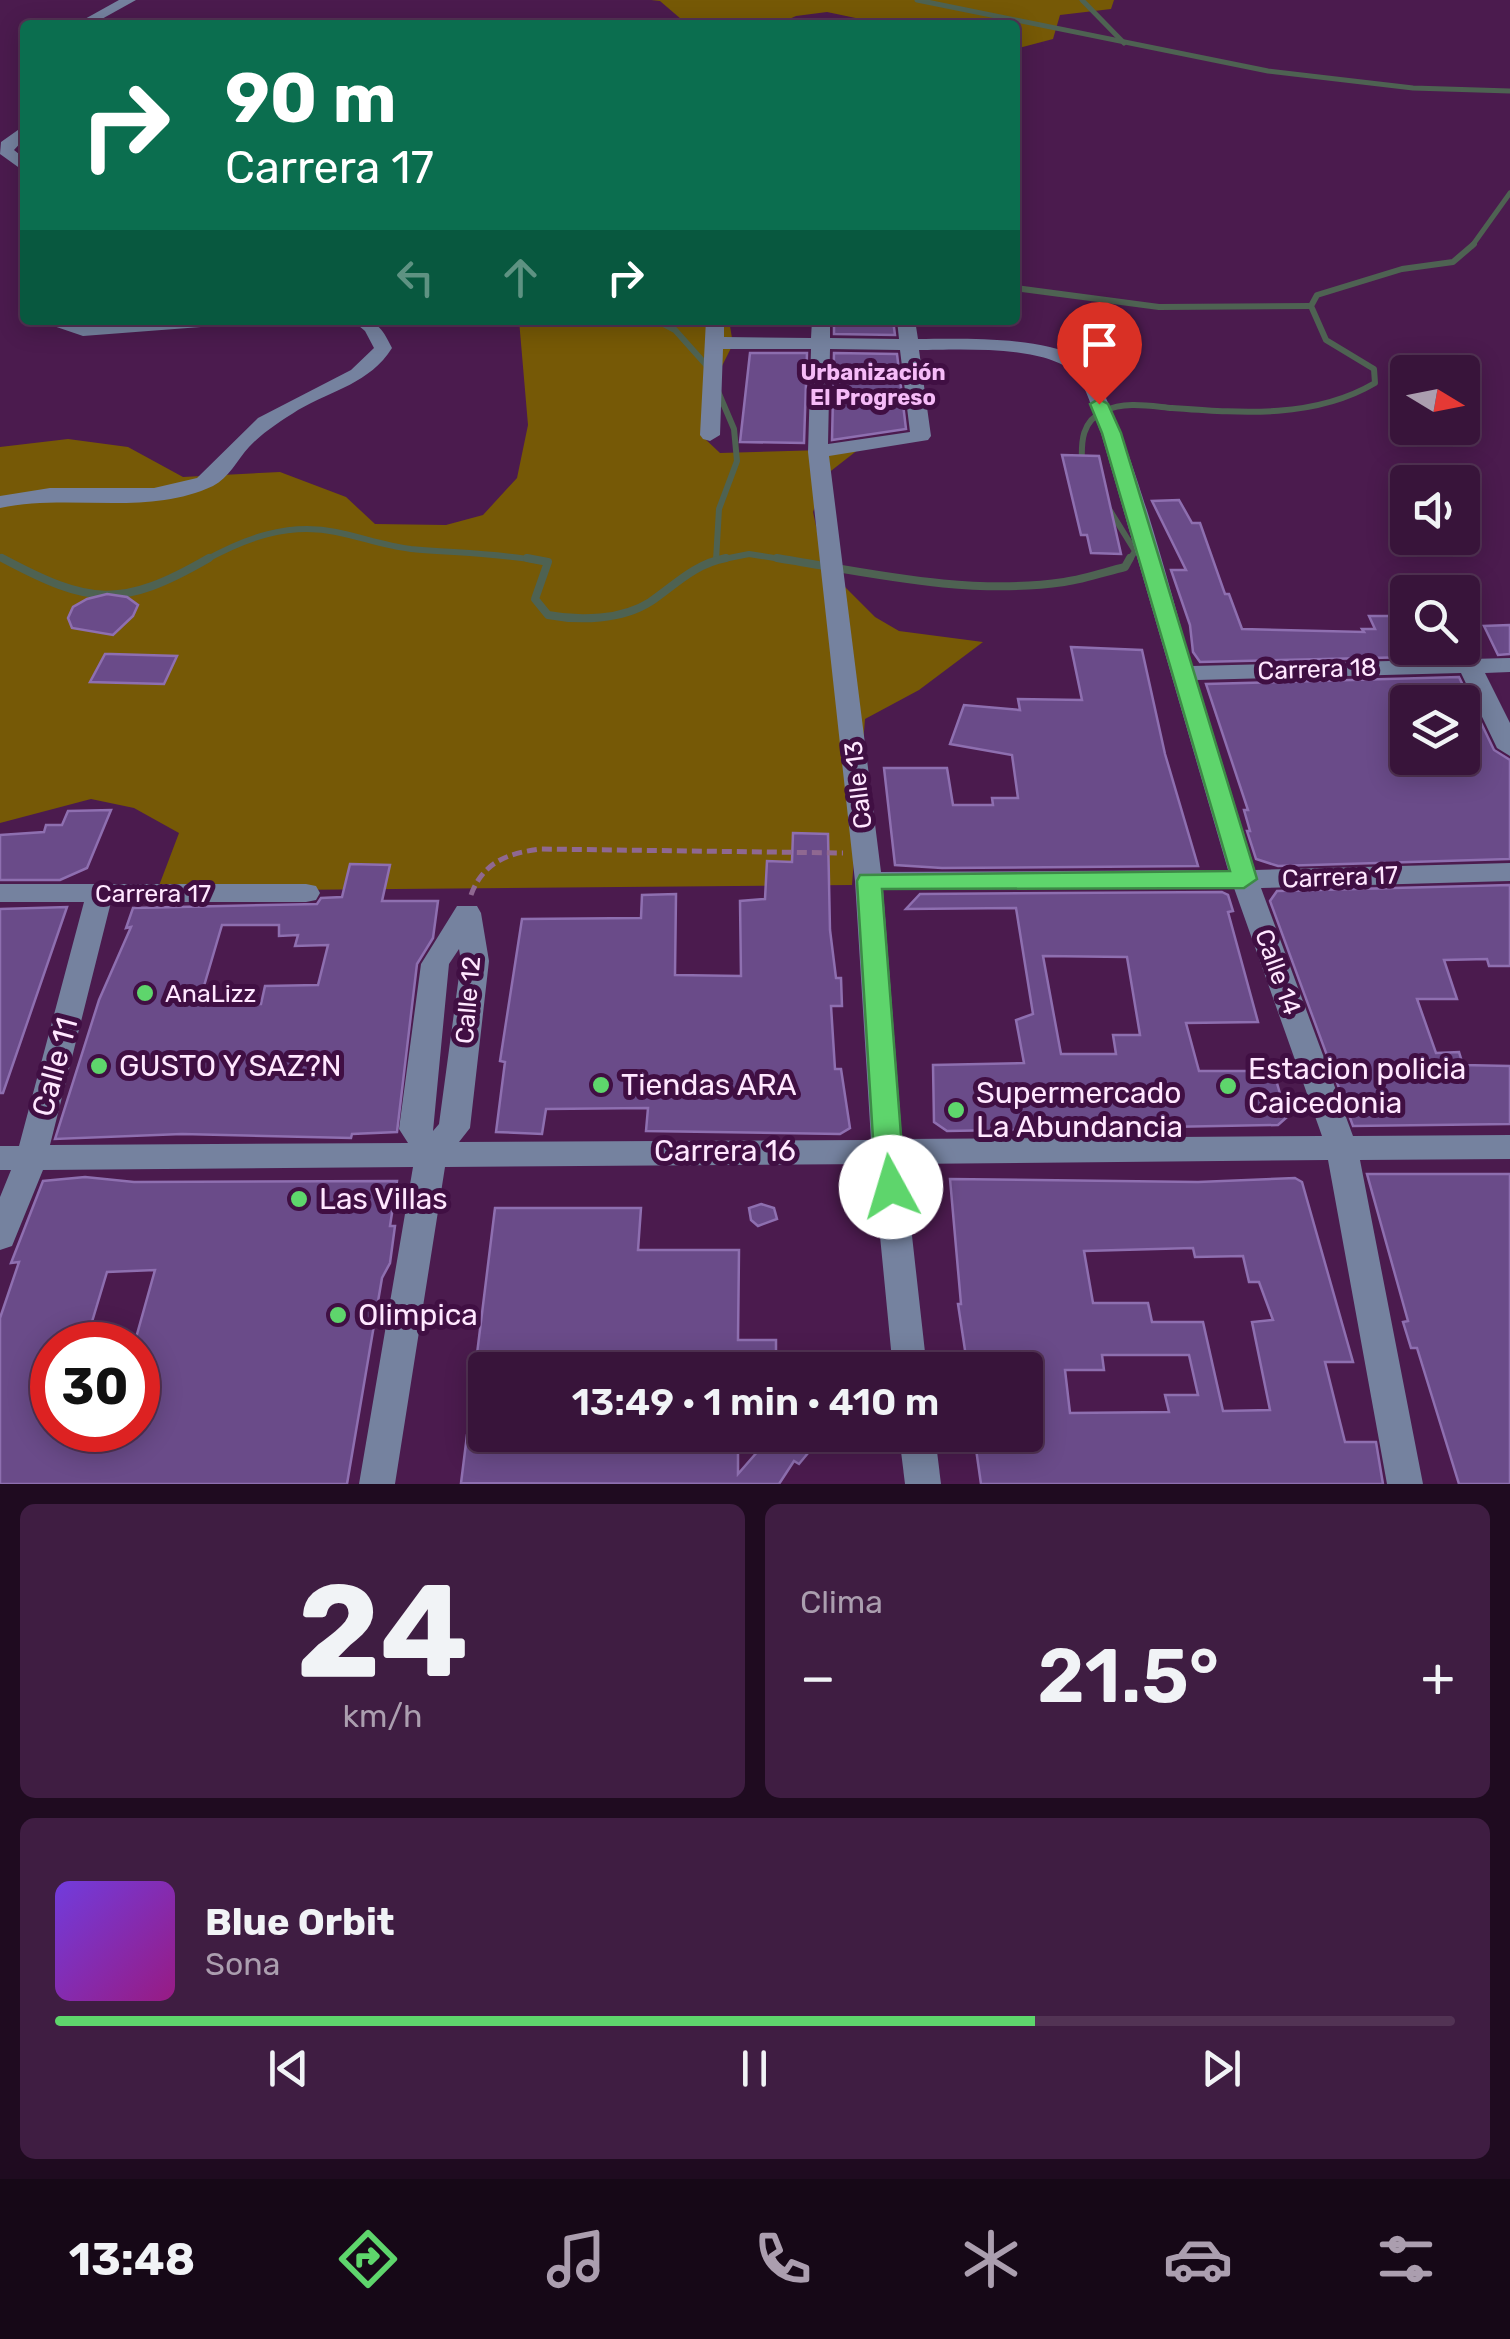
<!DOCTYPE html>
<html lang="es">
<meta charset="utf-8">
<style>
body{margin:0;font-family:Rubik,sans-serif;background:#3f1d42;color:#f1f3f6;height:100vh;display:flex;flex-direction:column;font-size:38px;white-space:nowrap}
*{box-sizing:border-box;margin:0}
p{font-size:32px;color:#ab9eaf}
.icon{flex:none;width:55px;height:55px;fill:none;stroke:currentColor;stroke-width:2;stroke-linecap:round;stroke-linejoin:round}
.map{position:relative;height:1484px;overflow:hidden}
.drawer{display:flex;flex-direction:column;gap:20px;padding:20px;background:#1f0b20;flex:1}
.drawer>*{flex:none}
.hud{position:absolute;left:20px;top:20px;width:1000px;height:305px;border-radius:10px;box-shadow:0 5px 25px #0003,0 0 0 2px #523354;background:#0b6e4f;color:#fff;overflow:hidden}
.needle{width:65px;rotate:100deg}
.buttons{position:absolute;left:1390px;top:355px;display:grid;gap:20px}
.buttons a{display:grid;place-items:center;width:90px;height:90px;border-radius:10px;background:#38143a;box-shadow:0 5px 25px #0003,0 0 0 2px #523354;font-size:50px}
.speed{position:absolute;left:30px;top:1322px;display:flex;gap:20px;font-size:50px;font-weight:700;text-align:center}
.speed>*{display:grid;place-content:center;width:130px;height:130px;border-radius:50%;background:#38143a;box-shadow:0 5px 25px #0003,0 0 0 2px #523354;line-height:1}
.speed .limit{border:15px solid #d22;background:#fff;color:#111}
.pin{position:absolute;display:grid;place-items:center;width:85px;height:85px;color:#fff;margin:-102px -42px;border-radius:50% 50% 50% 0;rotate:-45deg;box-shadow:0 0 10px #0007}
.pin .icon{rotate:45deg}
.me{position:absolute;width:110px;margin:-55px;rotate:354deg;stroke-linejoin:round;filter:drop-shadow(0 0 8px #0008)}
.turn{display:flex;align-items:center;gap:35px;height:210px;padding:0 40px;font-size:45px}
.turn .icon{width:130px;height:130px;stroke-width:2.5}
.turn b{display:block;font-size:70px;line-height:85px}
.lanes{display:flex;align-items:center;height:95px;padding:0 40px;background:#0003;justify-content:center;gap:50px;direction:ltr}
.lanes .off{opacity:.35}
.big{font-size:75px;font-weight:600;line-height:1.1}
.drawer .tile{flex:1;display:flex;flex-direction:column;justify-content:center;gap:15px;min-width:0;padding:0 35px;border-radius:15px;background:#3f1d42}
.drawer .dial{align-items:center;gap:0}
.dial b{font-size:130px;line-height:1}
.song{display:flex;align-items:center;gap:30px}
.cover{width:120px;height:120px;border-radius:15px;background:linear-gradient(135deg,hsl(260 70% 55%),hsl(310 70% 35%))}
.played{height:10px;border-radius:5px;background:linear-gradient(90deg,#5ed56c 70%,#523354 70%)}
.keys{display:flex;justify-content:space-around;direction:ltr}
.heat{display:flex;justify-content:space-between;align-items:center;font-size:55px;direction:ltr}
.drawer .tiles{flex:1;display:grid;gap:20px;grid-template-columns:1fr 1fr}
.tile:last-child{grid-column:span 2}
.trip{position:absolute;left:468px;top:1352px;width:575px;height:100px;border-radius:10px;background:#38143a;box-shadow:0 5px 25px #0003,0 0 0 2px #523354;font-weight:600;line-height:100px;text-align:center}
.tabs{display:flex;height:160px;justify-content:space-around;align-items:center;background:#160817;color:#ab9eaf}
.tabs .icon{width:70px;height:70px}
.tabs .selected{color:#5ed56c}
.tabs b{font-size:45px;color:#f1f3f6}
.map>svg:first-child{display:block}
.forest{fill:#765906}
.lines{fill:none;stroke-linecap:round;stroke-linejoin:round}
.stream-far2{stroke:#4e6252;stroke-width:5}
.stream-far1{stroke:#4e6252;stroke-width:6}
.stream{stroke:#4e6252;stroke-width:8}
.building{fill:#6a4b89;stroke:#8e6fb0;stroke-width:2.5;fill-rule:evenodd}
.path{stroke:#8f6891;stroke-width:5;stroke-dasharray:10 5;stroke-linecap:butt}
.minor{fill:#75829f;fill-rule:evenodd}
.route{fill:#5ed56c;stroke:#3d8a46;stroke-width:2.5}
.poi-dot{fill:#5ed56c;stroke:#400f43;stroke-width:4}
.labels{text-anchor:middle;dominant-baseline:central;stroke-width:10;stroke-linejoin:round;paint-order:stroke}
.far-neighbourhood-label{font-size:22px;font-weight:bold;fill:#f6bbf8;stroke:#400f43}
.street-label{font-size:25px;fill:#ffe7ff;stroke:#400f43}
.poi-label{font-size:25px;fill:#ffe7ff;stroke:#400f43;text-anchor:start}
.near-poi-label{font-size:30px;fill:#ffe7ff;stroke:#400f43;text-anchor:start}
.near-street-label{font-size:30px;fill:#ffe7ff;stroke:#400f43}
</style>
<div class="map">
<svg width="1510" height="1484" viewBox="0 0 1510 1484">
<rect width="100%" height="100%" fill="#4b1b4e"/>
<g class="forest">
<polygon points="651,0 1114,0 1111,9 1060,15 1053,39 1015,49 1015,25 889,25 827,12 796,16 776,25 688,25 660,1"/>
<polygon points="519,320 729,320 733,344 709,392 703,437 720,453 859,449 827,474 813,512 821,549 837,579 875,617 899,631 983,642 919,690 865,719 852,885 157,891 179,833 134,808 91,799 0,823 0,447 68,439 128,447 183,477 280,472 346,497 375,524 446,525 483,515 517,478 528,425"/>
</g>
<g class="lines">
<g class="stream-far2">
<polyline points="917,0 1268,71 1413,88 1510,91"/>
<polyline points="1082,0 1124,43"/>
<polyline points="1472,246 1510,193"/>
</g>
<g class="stream-far1">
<polyline points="1015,288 1159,307 1311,306"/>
<polyline points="656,320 675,330 708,367"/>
<path d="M1082 463C1081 441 1082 421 1104 411 1125 401 1150 406 1172 408 1241 413 1314 419 1375 383L1374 369 1326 340 1311 306 1317 295 1402 269 1453 262 1474 244"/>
<polyline points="1109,509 1135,551 1129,561"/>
<polyline points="0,557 7,561"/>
<polyline points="716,560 719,509 737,461 734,429 717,389"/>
<path d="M204 561C245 538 289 522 336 532 361 537 385 546 411 549 454 553 497 553 540 561"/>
<polyline points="714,561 749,554 793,561"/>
</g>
<g class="stream">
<path d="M2 558C90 605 121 609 209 558"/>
<path d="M527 558 548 562 535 599 548 615C579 621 622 620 650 602 675 585 694 564 726 558"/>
<path d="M777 558C870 573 969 596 1064 582 1085 579 1105 572 1125 567L1130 558"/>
</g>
</g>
<g class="building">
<polygon points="834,320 893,320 895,335 834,334"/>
<polygon points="750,353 807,353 804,443 740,442"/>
<polygon points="834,353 897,354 906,429 832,440"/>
<polygon points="1062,455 1099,456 1121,554 1091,553 1087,535 1081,535"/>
<polygon points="1179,500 1192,523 1200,523 1225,594 1229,594 1242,629 1364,632 1362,629 1375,629 1369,616 1408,616 1408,648 1451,648 1457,656 1200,662 1193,652 1190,625 1171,570 1186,570 1152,501"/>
<polygon points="107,594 127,597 138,605 133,616 113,635 72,628 68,618 73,607 87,599"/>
<polygon points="1510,625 1510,654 1498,655 1484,626"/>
<polygon points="1071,647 1142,650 1165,754 1198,866 942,868 895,865 884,768 947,768 953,805 993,805 992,798 1018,798 1012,755 950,744 964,705 1020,710 1018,699 1082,700"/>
<polygon points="105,654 111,654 177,656 164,684 90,682"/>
<path d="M1459 677 1494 750 1510 760V859L1278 866 1256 859 1247 831H1250L1244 810H1248L1206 684ZM1408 702H1462V744L1469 758H1408Z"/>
<polygon points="111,810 87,868 60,880 0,880 0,835 44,832 46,825 62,825 68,811"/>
<polygon points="793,833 828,834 830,930 836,978 841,978 842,1006 831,1006 835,1069 841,1069 850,1128 840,1134 646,1131 648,1108 546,1109 542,1134 496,1132 505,1062 500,1061 522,919 641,918 642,895 676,894 675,975 741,976 740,901 765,899 767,861 792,862"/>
<path d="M350 864 390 865 382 901H438L433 938 417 964 397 1132 352 1134 351 1138 182 1134 55 1139 99 1000 131 927 126 928 133 908 317 904 321 898 342 897ZM222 925H279V936L298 935 295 946 328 945 318 985 265 986 261 1004 199 1003Z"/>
<polygon points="1510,885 1510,966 1489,966 1487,959 1444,960 1457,999 1417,999 1436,1053 1459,1052 1463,1065 1510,1066 1510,1124 1353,1126 1270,901 1277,891"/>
<path d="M1222 892 1228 895 1233 911 1228 912 1258 1022 1186 1023 1199 1071H1253L1250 1064 1271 1063 1287 1117 1278 1125 947 1131 934 1122 933 1065 1024 1063 1016 1020 1033 1014 1016 908 906 909 920 894ZM1043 956 1127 957 1140 1035H1113L1116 1054H1061Z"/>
<polygon points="67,907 3,1093 0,1093 0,909"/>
<polygon points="1367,1174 1510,1174 1510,1484 1459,1484 1417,1348 1411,1348 1403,1322 1408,1321"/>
<path d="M85 1177 134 1182 397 1181 390 1226H395L390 1263 382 1278 347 1484H0V1318L19 1262 11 1263 43 1181ZM155 1270 134 1345H138V1430H52V1345H85L107 1272Z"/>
<path d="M1295 1178 1302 1182 1353 1362H1325L1345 1442H1376L1383 1484H981L974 1435H1025V1370H968L958 1304H961L950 1179 1198 1182ZM1193 1248 1195 1257 1243 1256 1249 1282H1259L1273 1320 1252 1322 1270 1410 1223 1411 1203 1322H1152L1148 1303H1093L1084 1251ZM1102 1355H1189L1198 1395H1165L1169 1412 1070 1413 1065 1370H1104Z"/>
<polygon points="761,1204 774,1208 777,1219 758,1226 751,1220 749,1208"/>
<polygon points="495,1208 641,1208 638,1250 739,1250 738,1340 776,1340 776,1370 475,1370"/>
<polygon points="467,1435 738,1435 738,1474 772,1435 823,1435 799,1464 794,1461 779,1484 461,1483"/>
</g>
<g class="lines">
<path class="path" d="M471 895C483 862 508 853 541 849L843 853"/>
<g class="minor">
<polygon points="119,0 136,0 91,25 74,25"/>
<polygon points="25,125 25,138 14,150 25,159 25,172 0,154 1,142"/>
<polygon points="36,320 83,324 223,320 214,326 83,336"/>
<path d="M352 320C377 320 381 326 392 348 370 383 333 390 298 410 281 421 263 432 249 447 237 460 229 478 213 486 147 517 69 493 0 508V496L50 488H154L197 478 258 418 351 370 374 348 365 331Z"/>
<path d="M706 320H724V337L811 338 812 320H830V338L899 339 897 320H915L918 339C962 339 1038 336 1078 357 1117 378 1176 613 1192 666L1510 658V672L1485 673 1510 723V756L1497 748 1461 673 1197 680 1255 870 1510 863V881L1261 888 1353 1136 1510 1135V1159L1360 1160 1423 1484H1387L1328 1160 904 1164 927 1370H893L873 1164 445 1167 395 1484H359L413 1167 43 1170 12 1246 0 1250V1197L11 1170H0V1146H19L84 902H0V884H306L316 886 320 893 316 900 306 902H111L50 1145 408 1143 399 1129 421 964 457 906H477L481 913 489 961 470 1128 459 1142 871 1140 855 881 808 452 811 349H723L720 435 710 441 703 439 700 435ZM830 349 900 350 910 432 828 444ZM919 350C958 350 1050 344 1077 376 1088 390 1094 416 1101 433L1228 870 881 872 829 456 928 440 931 436ZM1234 888 1322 1136 902 1139 883 890ZM459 949 461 961 439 1124 433 1131 449 964Z"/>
<polygon points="899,1435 935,1435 941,1484 905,1484"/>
</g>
</g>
<polygon class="route" points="1099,399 1108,404 1121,433 1257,879 1244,888 882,889 905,1187 901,1195 891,1198 880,1195 876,1187 857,881 860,875 1230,871 1102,433 1090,404"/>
<g class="poi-dot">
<circle cx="145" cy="993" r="10"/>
<circle cx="99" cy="1066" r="10"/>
<circle cx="601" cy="1085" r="10"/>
<circle cx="1228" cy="1086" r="10"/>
<circle cx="956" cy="1110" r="10"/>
<circle cx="299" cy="1199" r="10"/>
<circle cx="338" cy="1315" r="10"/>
</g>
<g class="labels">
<g class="far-neighbourhood-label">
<text x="873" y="372">Urbanización<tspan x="873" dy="25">El Progreso</tspan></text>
</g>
<g class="street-label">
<text transform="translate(1317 669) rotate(-2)">Carrera 18</text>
<text transform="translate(858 785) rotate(-97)">Calle 13</text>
<text transform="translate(1340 877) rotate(-2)">Carrera 17</text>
<text x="153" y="893">Carrera 17</text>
<text transform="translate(1278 972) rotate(70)">Calle 14</text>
<text transform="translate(468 1000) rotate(-85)">Calle 12</text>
</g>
<g class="poi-label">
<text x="165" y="993">AnaLizz</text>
</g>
<g class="near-poi-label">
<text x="119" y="1066">GUSTO Y SAZ?N</text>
<text x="1248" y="1069">Estacion policia<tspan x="1248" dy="34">Caicedonia</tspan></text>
<text x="621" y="1085">Tiendas ARA</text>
<text x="976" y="1093">Supermercado<tspan x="976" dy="34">La Abundancia</tspan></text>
<text x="319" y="1199">Las Villas</text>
<text x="358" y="1315">Olimpica</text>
</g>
<g class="near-street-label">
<text transform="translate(55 1067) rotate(-75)">Calle 11</text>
<text x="725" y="1151">Carrera 16</text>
</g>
</g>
</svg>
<div class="buttons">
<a><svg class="needle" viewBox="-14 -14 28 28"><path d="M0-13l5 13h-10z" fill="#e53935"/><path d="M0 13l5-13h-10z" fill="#ab9eaf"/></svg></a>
<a><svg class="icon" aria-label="sound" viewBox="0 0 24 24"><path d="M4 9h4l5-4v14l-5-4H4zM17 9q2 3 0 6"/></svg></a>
<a><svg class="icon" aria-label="search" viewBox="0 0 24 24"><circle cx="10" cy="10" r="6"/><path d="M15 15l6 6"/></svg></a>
<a><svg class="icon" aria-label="layers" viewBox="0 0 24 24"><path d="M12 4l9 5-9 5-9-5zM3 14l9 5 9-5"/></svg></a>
</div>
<div class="speed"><div class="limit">30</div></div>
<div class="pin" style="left:1099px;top:404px;background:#d93025"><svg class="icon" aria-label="arrive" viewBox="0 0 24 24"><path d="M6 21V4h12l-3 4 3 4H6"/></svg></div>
<svg class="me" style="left:891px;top:1187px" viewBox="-20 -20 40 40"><circle r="19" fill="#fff"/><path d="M0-13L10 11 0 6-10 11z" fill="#5ed56c"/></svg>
<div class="trip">13:49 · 1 min · 410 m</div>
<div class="hud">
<div class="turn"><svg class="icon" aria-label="right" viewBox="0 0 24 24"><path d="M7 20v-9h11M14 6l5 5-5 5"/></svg><div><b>90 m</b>Carrera 17</div></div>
<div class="lanes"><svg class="icon off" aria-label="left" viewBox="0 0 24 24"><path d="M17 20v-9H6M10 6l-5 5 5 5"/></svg><svg class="icon off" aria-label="ahead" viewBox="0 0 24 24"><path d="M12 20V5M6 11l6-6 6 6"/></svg><svg class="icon" aria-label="right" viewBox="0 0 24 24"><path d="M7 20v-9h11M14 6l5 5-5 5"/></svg></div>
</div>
</div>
<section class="drawer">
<div class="tiles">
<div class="tile dial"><b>24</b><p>km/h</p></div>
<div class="tile"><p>Clima</p>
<div class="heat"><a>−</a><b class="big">21.5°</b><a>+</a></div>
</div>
<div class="tile">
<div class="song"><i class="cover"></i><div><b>Blue Orbit</b><p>Sona</p></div></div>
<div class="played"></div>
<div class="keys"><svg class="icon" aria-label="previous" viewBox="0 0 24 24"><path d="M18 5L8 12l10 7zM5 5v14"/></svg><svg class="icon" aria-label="pause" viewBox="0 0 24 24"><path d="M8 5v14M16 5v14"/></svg><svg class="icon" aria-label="next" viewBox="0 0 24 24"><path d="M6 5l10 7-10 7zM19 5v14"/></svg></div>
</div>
</div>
</section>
<nav class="tabs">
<b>13:48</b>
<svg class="icon selected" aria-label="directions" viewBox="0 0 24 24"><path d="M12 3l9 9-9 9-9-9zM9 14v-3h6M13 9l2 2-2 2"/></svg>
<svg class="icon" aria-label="music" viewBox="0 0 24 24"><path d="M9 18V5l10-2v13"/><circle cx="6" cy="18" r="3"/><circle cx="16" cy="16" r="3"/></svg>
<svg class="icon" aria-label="phone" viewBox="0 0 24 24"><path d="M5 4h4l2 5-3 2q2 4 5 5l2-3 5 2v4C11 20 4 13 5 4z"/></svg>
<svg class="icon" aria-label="climate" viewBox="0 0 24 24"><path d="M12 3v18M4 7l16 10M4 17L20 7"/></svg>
<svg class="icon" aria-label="car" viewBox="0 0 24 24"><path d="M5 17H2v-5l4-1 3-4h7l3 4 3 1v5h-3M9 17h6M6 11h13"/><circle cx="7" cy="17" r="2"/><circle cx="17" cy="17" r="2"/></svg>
<svg class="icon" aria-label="filters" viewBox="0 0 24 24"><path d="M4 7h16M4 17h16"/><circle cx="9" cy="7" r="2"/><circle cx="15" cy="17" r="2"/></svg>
</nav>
